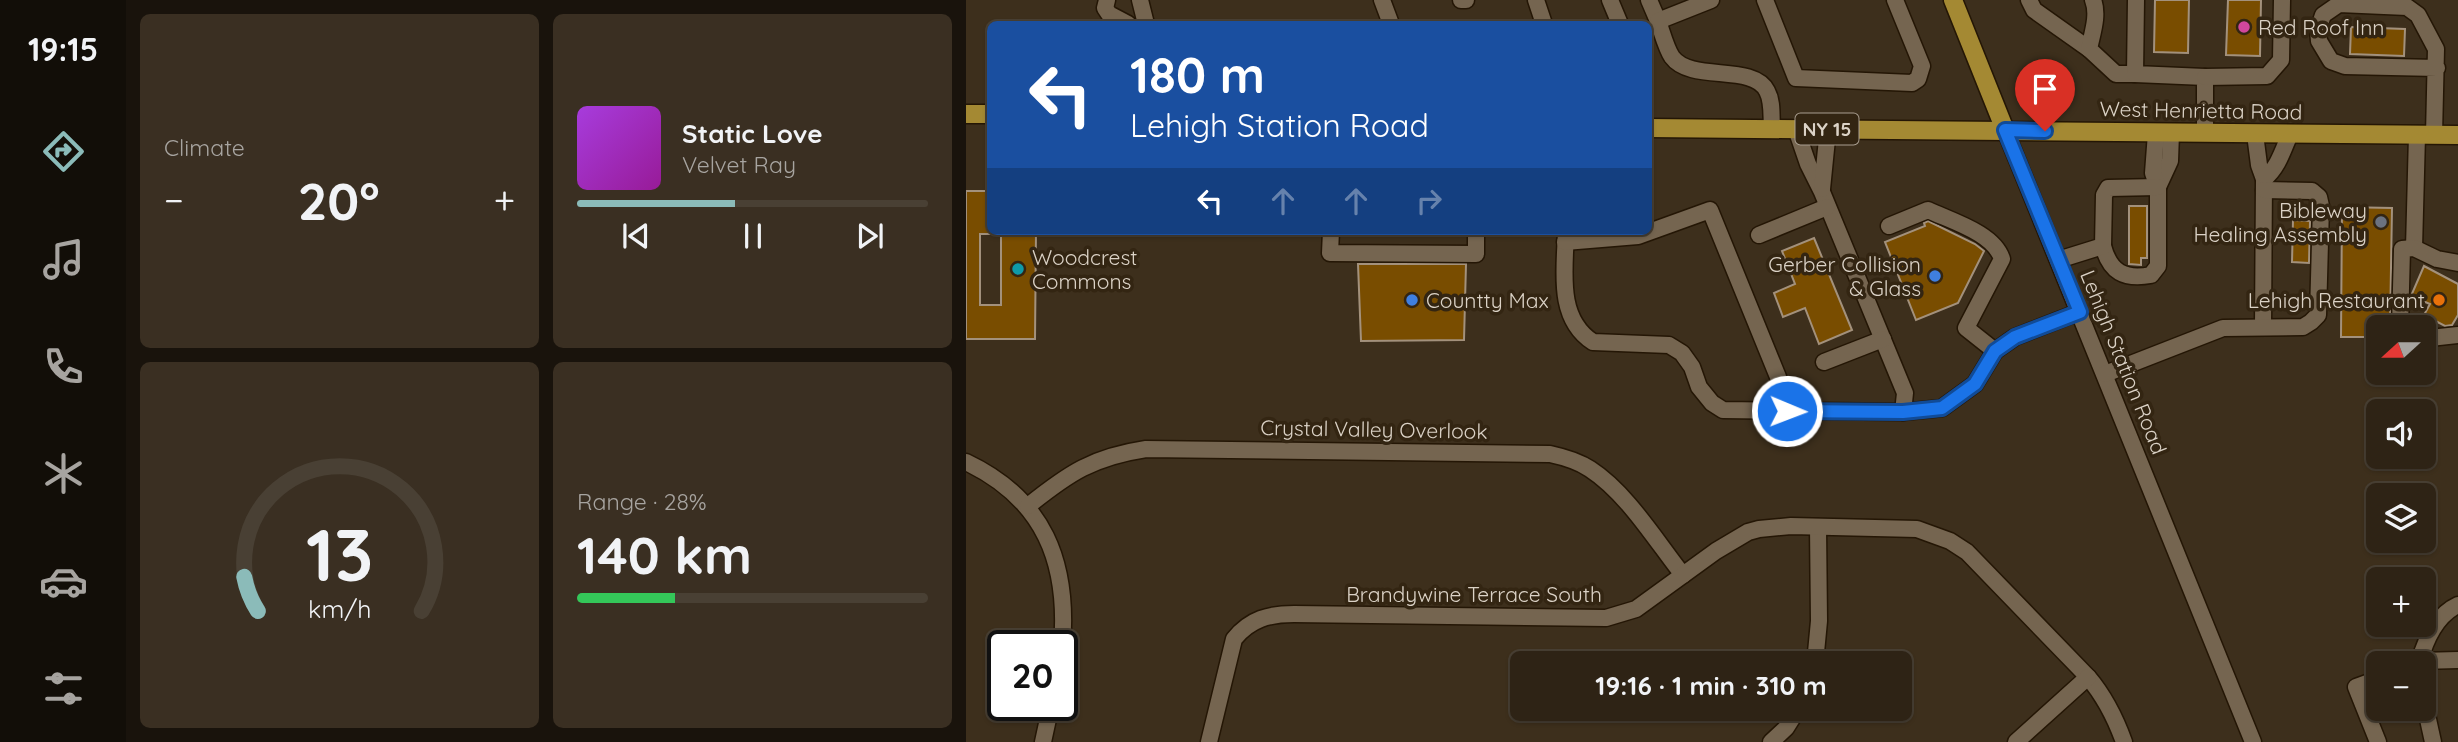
<!DOCTYPE html>
<meta charset="utf-8">
<style>
body{margin:0;font-family:Quicksand,sans-serif;background:#3a2f22;color:#f1f3f6;height:100vh;display:flex;flex-direction:column;font-size:26px;white-space:nowrap}
*{box-sizing:border-box;margin:0}
p{font-size:23px;color:#a7a4a0}
.icon{flex:none;width:38px;height:38px;fill:none;stroke:currentColor;stroke-width:2;stroke-linecap:round;stroke-linejoin:round}
.map{position:relative;flex:1;overflow:hidden}
.side{display:flex;flex-direction:column;gap:14px;padding:14px;background:#19130c;width:840px}
.side>*{flex:none}
.guide{position:absolute;left:21px;top:21px;width:665px;height:214px;border-radius:10px;box-shadow:0 2px 5px #0004,0 0 0 2px #494034;background:#1a4fa0;color:#fff;overflow:hidden}
.needle{width:46px;rotate:249deg}
.controls{position:absolute;left:1400px;top:315px;display:grid;gap:14px}
.controls a{display:grid;place-items:center;width:70px;height:70px;border-radius:10px;background:#2e2315;box-shadow:0 2px 5px #0004,0 0 0 2px #494034;font-size:35px}
.speed{position:absolute;left:21px;top:630px;display:flex;gap:14px;font-size:35px;font-weight:700;text-align:center}
.speed>*{display:grid;place-content:center;width:91px;height:91px;border-radius:50%;background:#2e2315;box-shadow:0 2px 5px #0004,0 0 0 2px #494034;line-height:1}
.speed .limit{border:4px solid #111;border-radius:10px;background:#fff;color:#111}
.pin{position:absolute;display:grid;place-items:center;width:60px;height:60px;color:#fff;margin:-72px -30px;border-radius:50% 50% 50% 0;rotate:-45deg;box-shadow:0 0 7px #0007}
.pin .icon{rotate:45deg}
.me{position:absolute;width:77px;margin:-38px;rotate:91deg;stroke-linejoin:round;filter:drop-shadow(0 0 5px #0008)}
.turn{display:flex;align-items:center;gap:24px;height:147px;padding:0 28px;font-size:32px}
.turn .icon{width:91px;height:91px;stroke-width:2.5}
.turn b{display:block;font-size:49px;line-height:60px}
.lanes{display:flex;align-items:center;height:66px;padding:0 28px;background:#0003;justify-content:center;gap:35px;direction:ltr}
.lanes .off{opacity:.35}
.big{font-size:52px;font-weight:700;line-height:1.1}
.side .card{flex:1;display:flex;flex-direction:column;justify-content:center;gap:10px;min-width:0;padding:0 24px;border-radius:10px;background:#3a2f22}
.side .dial{align-items:center;gap:0}
.dial svg{height:182px;overflow:visible;fill:none;stroke:#494034;stroke-width:7;stroke-linecap:round;text-anchor:middle}
.dial text{fill:#f1f3f6;stroke:none}
.song{display:flex;align-items:center;gap:21px}
.cover{width:84px;height:84px;border-radius:10px;background:linear-gradient(135deg,hsl(280 70% 55%),hsl(300 70% 35%))}
.played{height:7px;border-radius:4px;background:linear-gradient(90deg,#8bbbb9 45%,#494034 45%)}
.keys{display:flex;justify-content:space-around;direction:ltr}
.heat{display:flex;justify-content:space-between;align-items:center;font-size:38px;direction:ltr}
.charge{height:10px;border-radius:5px;background:linear-gradient(90deg,#34c759 28%,#494034 0)}
.side .tiles{flex:1;display:grid;gap:14px;grid-template-columns:repeat(2,1fr)}
.trip{position:absolute;left:544px;top:651px;width:402px;height:70px;border-radius:10px;background:#2e2315;box-shadow:0 2px 5px #0004,0 0 0 2px #494034;font-weight:700;line-height:70px;text-align:center}
main{display:flex;flex:1;min-height:0}
.tabs{display:flex;flex-direction:column;width:126px;justify-content:space-around;align-items:center;background:#120e08;color:#a7a4a0}
.tabs .icon{width:49px;height:49px}
.tabs .on{color:#8bbbb9}
.tabs b{font-size:32px;color:#f1f3f6}
.map>svg:first-child{display:block}
.building{fill:#794d00;stroke:#a3917c;stroke-width:2}
.lines{fill:none;stroke-linecap:round;stroke-linejoin:round}
.minor-casing{stroke:#241605;stroke-width:19}
.major-casing{stroke:#241605;stroke-width:21}
.minor{stroke:#756550;stroke-width:16}
.major{stroke:#a48933;stroke-width:18}
.route-casing{stroke:#114b97;stroke-width:18}
.route{stroke:#1a73e8;stroke-width:12}
.hotel-dot{fill:#d1479c;stroke:#332512;stroke-width:2.5}
.worship-dot{fill:#6b7280;stroke:#332512;stroke-width:2.5}
.culture-dot{fill:#0f9aa8;stroke:#332512;stroke-width:2.5}
.shop-dot{fill:#3f7fe0;stroke:#332512;stroke-width:2.5}
.food-dot{fill:#e8710a;stroke:#332512;stroke-width:2.5}
.labels{text-anchor:middle;dominant-baseline:central;stroke-width:7;stroke-linejoin:round;paint-order:stroke}
.shield{fill:#332512;stroke:#a99e90;stroke-width:2}
.shield-label{font-size:19px;font-weight:bold;fill:#dbd2c6}
.poi-label{font-size:21px;fill:#dbd2c6;stroke:#332512;text-anchor:start}
.street-label{font-size:21px;fill:#dbd2c6;stroke:#332512}
</style>
<main>
<nav class="tabs">
<b>19:15</b>
<svg class="icon on" aria-label="directions" viewBox="0 0 24 24"><path d="M12 3l9 9-9 9-9-9zM9 14v-3h6M13 9l2 2-2 2"/></svg>
<svg class="icon" aria-label="music" viewBox="0 0 24 24"><path d="M9 18V5l10-2v13"/><circle cx="6" cy="18" r="3"/><circle cx="16" cy="16" r="3"/></svg>
<svg class="icon" aria-label="phone" viewBox="0 0 24 24"><path d="M5 4h4l2 5-3 2q2 4 5 5l2-3 5 2v4C11 20 4 13 5 4z"/></svg>
<svg class="icon" aria-label="climate" viewBox="0 0 24 24"><path d="M12 3v18M4 7l16 10M4 17L20 7"/></svg>
<svg class="icon" aria-label="car" viewBox="0 0 24 24"><path d="M5 17H2v-5l4-1 3-4h7l3 4 3 1v5h-3M9 17h6M6 11h13"/><circle cx="7" cy="17" r="2"/><circle cx="17" cy="17" r="2"/></svg>
<svg class="icon" aria-label="filters" viewBox="0 0 24 24"><path d="M4 7h16M4 17h16"/><circle cx="9" cy="7" r="2"/><circle cx="15" cy="17" r="2"/></svg>
</nav>
<section class="side">
<div class="tiles">
<div class="card"><p>Climate</p>
<div class="heat"><a>−</a><b class="big">20°</b><a>+</a></div>
</div>
<div class="card">
<div class="song"><i class="cover"></i><div><b>Static Love</b><p>Velvet Ray</p></div></div>
<div class="played"></div>
<div class="keys"><svg class="icon" aria-label="previous" viewBox="0 0 24 24"><path d="M18 5L8 12l10 7zM5 5v14"/></svg><svg class="icon" aria-label="pause" viewBox="0 0 24 24"><path d="M8 5v14M16 5v14"/></svg><svg class="icon" aria-label="next" viewBox="0 0 24 24"><path d="M6 5l10 7-10 7zM19 5v14"/></svg></div>
</div>
<div class="card dial"><svg viewBox="0 0 100 80">
<path d="M14 69A42 42 0 1 1 86 69"/>
<path d="M14 69A42 42 0 0 1 8 54" stroke="#8bbbb9"/>
<text x="50" y="56" font-size="32" font-weight="700">13</text>
<text x="50" y="72" font-size="11">km/h</text>
</svg></div>
<div class="card"><p>Range · 28%</p><b class="big">140 km</b><div class="charge"></div></div>
</div>
</section>
<div class="map">
<svg width="1492" height="742" viewBox="0 0 1492 742">
<rect width="100%" height="100%" fill="#3d2f1c"/>
<g class="building">
<polygon points="1189,0 1223,0 1222,53 1188,52"/>
<polygon points="1262,0 1295,0 1294,56 1260,55"/>
<polygon points="1385,27 1439,29 1438,56 1384,54"/>
<polygon points="0,191 24,191 24,234 14,234 14,305 35,305 35,231 70,231 69,339 0,339"/>
<polygon points="1163,206 1181,206 1181,258 1175,258 1175,265 1163,264"/>
<polygon points="1376,207 1426,208 1424,327 1412,327 1412,337 1375,337"/>
<polygon points="1327,220 1344,221 1343,263 1326,262"/>
<polygon points="962,221 1009,244 1018,251 992,303 950,320 919,242 959,226 958,223"/>
<polygon points="848,238 886,330 853,344 839,308 817,317 808,293 829,284 816,251"/>
<polygon points="392,264 500,264 498,340 395,341"/>
<polygon points="1458,266 1492,284 1492,315 1486,325 1479,326 1458,315 1464,304 1445,296"/>
</g>
<g class="lines">
<g class="minor-casing">
<g id="minor">
<polyline points="141,0 139,8 143,14 162,24"/>
<polyline points="174,0 180,24"/>
<polyline points="416,0 425,24"/>
<polyline points="495,0 500,0"/>
<polyline points="570,0 578,24"/>
<polyline points="644,0 654,24"/>
<polyline points="683,0 692,21"/>
<path d="M745 0 692 21C696 32 700 48 706 57 725 83 787 63 801 91 807 102 805 116 806 129"/>
<polyline points="799,0 830,78 946,83 952,79 956,66 929,0"/>
<polyline points="1063,0 1068,10 1123,49"/>
<path d="M1127 0C1133 15 1126 34 1123 49L1150 74H1169"/>
<polyline points="1170,0 1169,74 1239,77 1239,133"/>
<polyline points="1239,77 1301,76 1315,60 1316,0"/>
<polyline points="830,129 842,164 856,192 939,393 937,412"/>
<polyline points="1039,130 1287,742"/>
<polyline points="1289,134 1293,165 1298,179 1297,327"/>
<polyline points="1468,135 1470,49 1452,15 1441,7 1373,4 1357,15 1352,30 1353,41 1365,61 1379,66 1471,68"/>
<path d="M1298 179C1312 168 1317 150 1324 134"/>
<polyline points="1192,187 1204,161 1205,133"/>
<polyline points="856,189 862,129"/>
<path d="M923 226 962 210C985 221 1028 233 1036 259L1000 328 1029 351"/>
<polyline points="365,231 364,253 510,254 510,231"/>
<path d="M600 231C599 269 590 318 627 342L703 345 716 353 726 367 733 387 746 403 757 410 937 412 976 408 1009 384 1029 351 1049 337 1113 312"/>
<polyline points="793,235 861,207"/>
<polyline points="599,242 672,236 744,210 812,377 821,411"/>
<path d="M1137 246C1144 272 1158 280 1185 275L1192 266V187L1187 173 1190 133"/>
<polyline points="1448,248 1451,135"/>
<polyline points="1092,260 1137,246 1138,195 1142,188 1192,187"/>
<polyline points="1434,327 1436,249 1448,248 1471,259 1492,263"/>
<polyline points="1458,336 1464,338 1492,335"/>
<polyline points="858,362 917,339"/>
<polyline points="1139,374 1257,328 1337,327 1345,322 1352,315 1355,206 1353,197 1346,191 1298,190"/>
<path d="M0 462C78 499 103 562 96 646"/>
<path d="M62 506C103 473 127 457 180 449L584 454C598 457 612 461 624 469 661 493 690 541 717 575"/>
<polyline points="1454,661 1492,660"/>
<polyline points="849,663 853,621 852,527"/>
<path d="M1453 663C1459 641 1470 615 1492 605"/>
<polyline points="1458,701 1467,742"/>
<polyline points="77,742 85,705"/>
<path d="M243 742 268 639C284 619 303 614 328 614L640 618 670 609 750 551 782 532 793 529 825 526 951 529 984 541 1001 552 1122 677C1139 697 1149 717 1158 742"/>
<polyline points="805,742 820,728 832,709"/>
<polyline points="1050,742 1122,677"/>
<polyline points="1412,742 1390,687 1412,679"/>
</g>
</g>
<g class="major-casing">
<g id="major">
<polyline points="987,0 1039,130"/>
<polyline points="0,114 24,114"/>
<polyline points="682,128 1492,135"/>
</g>
</g>
<use href="#minor" class="minor"/>
<use href="#major" class="major"/>
</g>
<g class="lines">
<g class="route-casing">
<polyline id="route" points="821,411 937,412 976,408 1009,384 1029,351 1049,337 1114,312 1039,130 1079,131"/>
</g>
<use href="#route" class="route"/>
</g>
<circle class="hotel-dot" cx="1278" cy="27" r="7"/>
<circle class="worship-dot" cx="1415" cy="222" r="7"/>
<circle class="culture-dot" cx="52" cy="269" r="7"/>
<g class="shop-dot">
<circle cx="969" cy="276" r="7"/>
<circle cx="446" cy="300" r="7"/>
</g>
<circle class="food-dot" cx="1473" cy="300" r="7"/>
<g class="labels">
<rect class="shield" x="829.5" y="113.5" width="63" height="31" rx="5"/>
<g class="shield-label">
<text x="861" y="129">NY 15</text>
</g>
<g class="poi-label">
<text x="1292" y="27">Red Roof Inn</text>
<text x="1401" y="210" text-anchor="end">Bibleway<tspan x="1401" dy="24">Healing Assembly</tspan></text>
<text x="66" y="257">Woodcrest<tspan x="66" dy="24">Commons</tspan></text>
<text x="955" y="264" text-anchor="end">Gerber Collision<tspan x="955" dy="24">&amp; Glass</tspan></text>
<text x="460" y="300">Countty Max</text>
<text x="1459" y="300" text-anchor="end">Lehigh Restaurant</text>
</g>
<g class="street-label">
<text transform="translate(1235 110) rotate(1)">West Henrietta Road</text>
<text transform="translate(1158 362) rotate(68)">Lehigh Station Road</text>
<text transform="translate(408 429) rotate(1)">Crystal Valley Overlook</text>
<text x="508" y="594">Brandywine Terrace South</text>
</g>
</g>
</svg>
<div class="controls">
<a><svg class="needle" viewBox="-14 -14 28 28"><path d="M0-13l5 13h-10z" fill="#e53935"/><path d="M0 13l5-13h-10z" fill="#a7a4a0"/></svg></a>
<a><svg class="icon" aria-label="sound" viewBox="0 0 24 24"><path d="M4 9h4l5-4v14l-5-4H4zM17 9q2 3 0 6"/></svg></a>
<a><svg class="icon" aria-label="layers" viewBox="0 0 24 24"><path d="M12 4l9 5-9 5-9-5zM3 14l9 5 9-5"/></svg></a>
<a>+</a>
<a>−</a>
</div>
<div class="speed"><div class="limit">20</div></div>
<div class="pin" style="left:1079px;top:131px;background:#d93025"><svg class="icon" aria-label="arrive" viewBox="0 0 24 24"><path d="M6 21V4h12l-3 4 3 4H6"/></svg></div>
<svg class="me" style="left:821px;top:411px" viewBox="-20 -20 40 40"><circle r="17" fill="#1a73e8" stroke="#fff" stroke-width="3"/><path d="M0-11L8 9 0 5-8 9z" fill="#fff"/></svg>
<div class="trip">19:16 · 1 min · 310 m</div>
<div class="guide">
<div class="turn"><svg class="icon" aria-label="left" viewBox="0 0 24 24"><path d="M17 20v-9H6M10 6l-5 5 5 5"/></svg><div><b>180 m</b>Lehigh Station Road</div></div>
<div class="lanes"><svg class="icon" aria-label="left" viewBox="0 0 24 24"><path d="M17 20v-9H6M10 6l-5 5 5 5"/></svg><svg class="icon off" aria-label="ahead" viewBox="0 0 24 24"><path d="M12 20V5M6 11l6-6 6 6"/></svg><svg class="icon off" aria-label="ahead" viewBox="0 0 24 24"><path d="M12 20V5M6 11l6-6 6 6"/></svg><svg class="icon off" aria-label="right" viewBox="0 0 24 24"><path d="M7 20v-9h11M14 6l5 5-5 5"/></svg></div>
</div>
</div>
</main>
